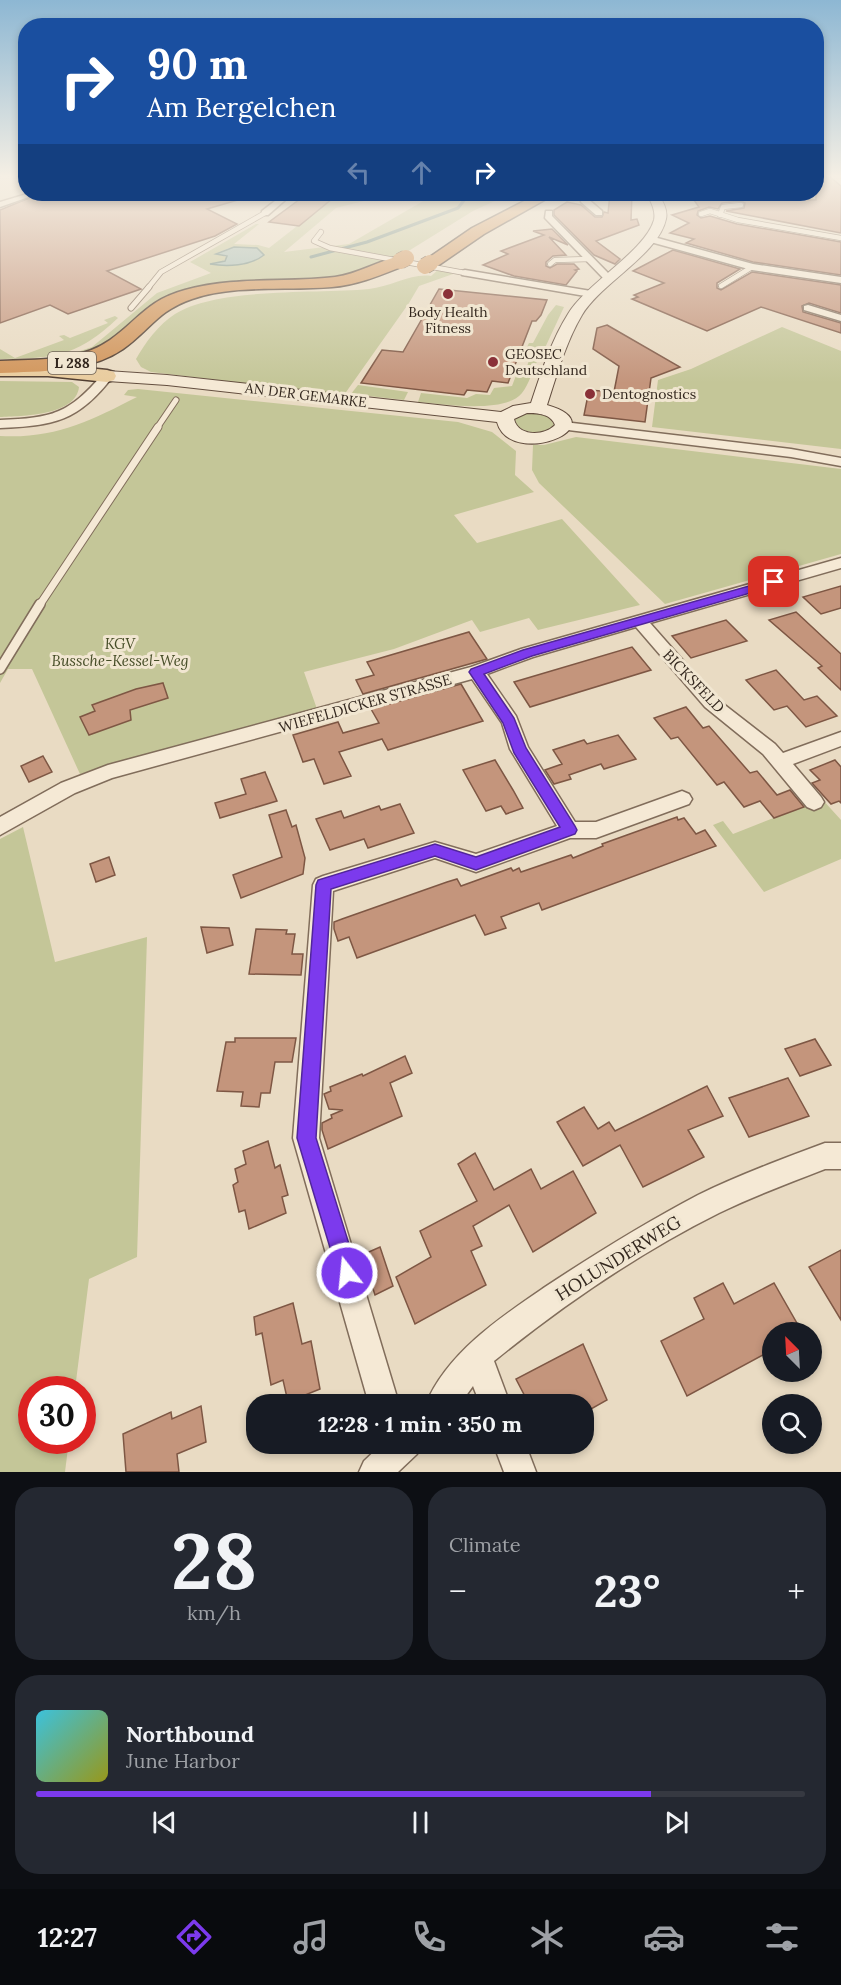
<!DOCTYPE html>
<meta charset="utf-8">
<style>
body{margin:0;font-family:Lora,serif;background:#242831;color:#f1f3f6;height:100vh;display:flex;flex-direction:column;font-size:22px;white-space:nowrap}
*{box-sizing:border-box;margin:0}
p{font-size:20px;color:#9ea1a6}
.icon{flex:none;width:33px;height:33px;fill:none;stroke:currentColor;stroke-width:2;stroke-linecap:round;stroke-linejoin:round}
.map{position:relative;height:1472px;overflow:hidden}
.panel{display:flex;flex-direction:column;gap:15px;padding:15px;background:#0d0f14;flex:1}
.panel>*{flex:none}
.top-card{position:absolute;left:18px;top:18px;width:806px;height:183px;border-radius:24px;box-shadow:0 3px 9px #0003;background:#1a4fa0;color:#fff;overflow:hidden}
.needle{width:39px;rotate:336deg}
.tools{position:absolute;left:762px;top:1322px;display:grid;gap:12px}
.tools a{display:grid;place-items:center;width:60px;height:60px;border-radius:50%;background:#171b24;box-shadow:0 3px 9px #0003;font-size:30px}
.speed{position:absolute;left:18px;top:1376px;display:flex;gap:12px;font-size:30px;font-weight:700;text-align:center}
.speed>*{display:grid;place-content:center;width:78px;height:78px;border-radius:50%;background:#171b24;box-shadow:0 3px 9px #0003;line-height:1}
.speed .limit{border:9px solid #d22;background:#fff;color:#111}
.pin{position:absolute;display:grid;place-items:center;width:51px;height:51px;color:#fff;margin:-26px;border-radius:12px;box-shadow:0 3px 9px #0006}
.me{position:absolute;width:66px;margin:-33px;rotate:344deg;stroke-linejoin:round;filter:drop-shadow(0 0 4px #0008)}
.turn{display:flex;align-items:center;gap:21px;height:126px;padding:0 30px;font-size:27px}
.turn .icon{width:78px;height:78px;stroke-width:2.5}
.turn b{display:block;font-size:42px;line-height:51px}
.lanes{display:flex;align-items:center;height:57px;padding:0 30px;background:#0003;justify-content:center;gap:30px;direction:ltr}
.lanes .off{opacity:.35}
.big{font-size:45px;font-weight:800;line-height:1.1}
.panel .tile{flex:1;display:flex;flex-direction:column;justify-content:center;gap:9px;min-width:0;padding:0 21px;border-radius:24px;background:#242831}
.panel .dial{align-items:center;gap:0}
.dial b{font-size:78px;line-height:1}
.song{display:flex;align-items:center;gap:18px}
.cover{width:72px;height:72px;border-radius:9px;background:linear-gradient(135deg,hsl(190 70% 55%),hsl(60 70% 35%))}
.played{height:6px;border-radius:3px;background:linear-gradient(90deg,#7c3aed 80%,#363941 80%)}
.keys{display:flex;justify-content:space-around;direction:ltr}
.heat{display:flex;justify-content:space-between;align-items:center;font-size:33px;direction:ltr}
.panel .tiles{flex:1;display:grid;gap:15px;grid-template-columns:1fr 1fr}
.tile:last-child{grid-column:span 2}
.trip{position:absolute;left:246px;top:1394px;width:348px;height:60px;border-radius:24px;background:#171b24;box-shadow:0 3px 9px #0003;font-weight:800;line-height:60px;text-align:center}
.tab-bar{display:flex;height:96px;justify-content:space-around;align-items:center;background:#090b0e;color:#9ea1a6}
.tab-bar .icon{width:42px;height:42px}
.tab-bar .selected{color:#7c3aed}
.tab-bar b{font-size:27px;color:#f1f3f6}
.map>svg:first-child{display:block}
.green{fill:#c4c698;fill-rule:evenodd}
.water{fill:#a4bcb4;stroke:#6d8980;stroke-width:1.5}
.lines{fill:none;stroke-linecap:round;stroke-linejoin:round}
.stream{stroke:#6d8980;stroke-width:3}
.building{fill:#c4957c;stroke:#7e5744;stroke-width:1.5}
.lane-far3-casing{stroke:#816d5b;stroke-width:6}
.lane-far2-casing{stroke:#816d5b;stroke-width:7}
.lane-far1-casing{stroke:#816d5b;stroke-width:9}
.lane-casing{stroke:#816d5b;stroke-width:12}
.street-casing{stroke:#816d5b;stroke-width:3}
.secondary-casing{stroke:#634e3f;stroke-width:2}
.primary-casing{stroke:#4f3c2f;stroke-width:3}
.highway-casing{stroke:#4f3c2f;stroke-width:3}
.lane-far3{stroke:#f5e9d5;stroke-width:4.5}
.lane-far2{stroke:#f5e9d5;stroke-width:5}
.lane-far1{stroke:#f5e9d5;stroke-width:7}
.lane{stroke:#f5e9d5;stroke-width:9}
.street{fill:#f5e9d5;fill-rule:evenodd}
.secondary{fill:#f5e9d5;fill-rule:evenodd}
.primary{fill:#e9cc9e;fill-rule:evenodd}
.highway{fill:#d1955b;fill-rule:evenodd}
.highway-bridge-casing{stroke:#4f3c2f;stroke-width:17;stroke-linecap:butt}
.highway-bridge{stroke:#d1955b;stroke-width:16}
.route{fill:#7c3aed;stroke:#51269a;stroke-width:1.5}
.poi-dot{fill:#8a3138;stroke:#f1e6d1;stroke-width:2}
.labels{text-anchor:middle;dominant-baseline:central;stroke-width:6;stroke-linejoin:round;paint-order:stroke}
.far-poi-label{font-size:14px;fill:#33271e;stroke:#f1e6d1;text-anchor:start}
.shield{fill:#f1e6d1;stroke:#6c6054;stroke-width:1.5}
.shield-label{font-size:14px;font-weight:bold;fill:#33271e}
.far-street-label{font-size:14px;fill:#33271e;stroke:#f1e6d1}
.park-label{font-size:15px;font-style:italic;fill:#464d27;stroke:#f1e6d1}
.street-label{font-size:15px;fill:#33271e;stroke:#f1e6d1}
.near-street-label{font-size:18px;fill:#33271e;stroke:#f1e6d1}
</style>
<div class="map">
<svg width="841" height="1472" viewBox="0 0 841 1472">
<rect width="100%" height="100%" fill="#e9dbc3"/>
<g class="green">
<path d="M338 194H510L473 211 394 260 336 279 262 281 155 304 99 351 54 360 92 347 157 293 211 273 190 262 256 224H259L234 244 258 245 269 248ZM391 194 425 200 349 244 284 252 336 208ZM246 247 257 248 264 255C252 265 228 268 213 263L221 262 228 258 217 253 229 248Z"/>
<path d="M439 269 453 274 419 286 409 303 344 395 151 372 141 367 136 359C145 343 159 324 175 314 218 287 317 294 369 289 390 287 412 273 431 276Z"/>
<polygon points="556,305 564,307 543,352 525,351 529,343 533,343 548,315"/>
<path d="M115 316 118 318C76 357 56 358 0 359V349L15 358 64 340 59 336 64 335 70 338 108 323 104 320Z"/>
<polygon points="782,327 841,351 841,449 652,427 658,380 691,369"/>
<path d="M530 358 538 359C533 370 529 384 522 393 506 414 442 404 418 402L421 393 467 398 476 394 490 395 494 388 512 386 520 365 527 366Z"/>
<path d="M0 381 72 382 79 387C76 416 21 416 0 417Z"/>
<polygon points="358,385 408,392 404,400 351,394"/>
<path d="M138 389 458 422 492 432 516 451 515 475 534 492 454 515 477 543 562 519 640 605 538 630 529 618 480 632 472 620 394 649 304 672 317 709 80 774 32 669H8L0 683V436C55 439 90 421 137 397L124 395 128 390Z"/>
<path d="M532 412 549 416 554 425C544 435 529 434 518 427L515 420 517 417Z"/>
<polygon points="576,437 841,469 841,554 665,604 539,483 532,470 533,445 544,445"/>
<polygon points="822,799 841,820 841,859 764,892 713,825 723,821 733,834"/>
<polygon points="23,827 55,962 147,937 137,1257 89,1279 75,1389 32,1389 32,1440 69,1440 65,1472 0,1472 0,839"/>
</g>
<path class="water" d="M234 247 257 248 264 255C250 266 227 267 210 264L225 261 227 256 216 254Z"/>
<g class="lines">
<polyline class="stream" points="311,257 367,242 458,208 469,194"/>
</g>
<g class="building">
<polygon points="816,177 830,177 841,186 841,233 726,211 744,208 745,203 741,201 722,203 718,209 709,207 698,211 697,215 701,218 710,216 737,224 841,242 841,275 753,262 686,243 694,239 670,233 689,223 672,215 699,207 691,196 751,196 753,198 782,197 785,200 816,200"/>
<polygon points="39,194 245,194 245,198 207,209 237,224 215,236 107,271 141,289 68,314 50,305 0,323 0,210"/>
<polygon points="307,194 338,194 299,226 269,222"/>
<polygon points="610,194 632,194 631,220 637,219 639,225 596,241 620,259 615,264 594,255 554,215 554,210 567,202 581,205 595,217 602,217 604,212 608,213"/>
<polygon points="552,229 568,245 549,237 566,255 553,256 546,262 546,266 550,268 557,264 574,264 579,269 575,270 577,271 566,285 514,276 483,265 508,254 501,251 544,235 533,231"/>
<polygon points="673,250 740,269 717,283 717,288 721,290 752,272 841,285 841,313 809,303 802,306 803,312 841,323 841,333 761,307 707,331 632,299 638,297 634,295 664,283 633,271"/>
<polygon points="439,289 547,300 541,315 536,321 532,321 508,383 492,381 487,392 467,390 464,395 361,383 382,350 403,352"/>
<polygon points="607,325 680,367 651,378 645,422 584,415 589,390 614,392 619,366 593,349 597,328"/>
<polygon points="841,586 841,608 821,614 803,597"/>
<polygon points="796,612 841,654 841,690 818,668 822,666 769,620"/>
<polygon points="726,620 747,641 691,658 672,636"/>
<polygon points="469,632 487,659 363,694 356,680 374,675 367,662"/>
<polygon points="632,647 651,670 530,707 514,682"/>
<polygon points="776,670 804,700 817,696 837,716 806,727 787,706 774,710 746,680"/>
<polygon points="163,683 168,698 130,710 131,720 89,735 80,717 95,711 92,705 136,689"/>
<polygon points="461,684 483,721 388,750 382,739 339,752 351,776 324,784 314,759 303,762 293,735 338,722 343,733 379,723 371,709"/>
<polygon points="686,707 703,728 709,726 750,773 757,771 777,795 790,790 804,807 774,818 760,801 744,807 724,782 717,785 678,737 671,739 654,718"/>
<polygon points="618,735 636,759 604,769 601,764 569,775 571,779 554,784 545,770 562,764 553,750 584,740 587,744"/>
<polygon points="43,756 52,772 29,782 21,766"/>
<polygon points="495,760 513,790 523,808 506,814 501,806 486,811 463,770"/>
<polygon points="835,760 841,767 841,803 839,801 831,804 812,783 820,780 810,770"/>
<polygon points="265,772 277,801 220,818 215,803 246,794 241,779"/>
<polygon points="400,804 414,833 368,848 364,839 330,850 316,819 341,811 344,818 379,806 381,810"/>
<polygon points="286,810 292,827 296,825 305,858 303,874 241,898 233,875 282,857 269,815"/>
<polygon points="677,817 678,820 684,818 696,834 705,830 716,846 542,910 539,903 501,917 506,928 485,935 475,915 357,958 349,937 338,941 334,929 334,922 342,919 447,882 457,879 461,886 511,868 513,871 519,868 521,872 571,855 573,858 603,846 602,844"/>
<polygon points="109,857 115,875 96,882 90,864"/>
<polygon points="201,927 229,928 233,945 207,953"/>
<polygon points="256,929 287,930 286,934 295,934 292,954 303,954 301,975 249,974"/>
<polygon points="235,1038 296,1038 292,1062 275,1062 270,1093 261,1093 259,1107 241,1106 243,1092 217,1091 226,1042 235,1042"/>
<polygon points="815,1039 831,1065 800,1076 785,1049"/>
<polygon points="405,1056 412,1073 390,1083 402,1116 328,1149 322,1130 322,1123 332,1118 331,1115 343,1110 329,1109 324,1094 331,1091 330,1087 362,1074 363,1076"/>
<polygon points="788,1078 809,1116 749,1137 729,1098"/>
<polygon points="707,1086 723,1116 688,1130 704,1157 643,1187 620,1145 583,1166 557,1122 584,1107 598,1129 609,1122 615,1131"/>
<polygon points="268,1141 275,1168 280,1165 288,1195 282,1197 286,1213 249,1229 245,1210 239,1212 233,1185 238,1182 235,1169 246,1164 243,1151"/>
<polygon points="475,1153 494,1190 531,1169 541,1189 573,1171 596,1213 533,1252 509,1205 473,1226 482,1246 471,1251 486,1285 415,1324 396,1277 431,1257 420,1231 477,1201 458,1164"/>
<polygon points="380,1247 393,1286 375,1295 362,1255"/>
<polygon points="841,1250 841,1320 809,1267"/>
<polygon points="723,1283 734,1304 774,1283 802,1332 772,1332 772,1350 687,1396 661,1341 704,1319 694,1298"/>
<polygon points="293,1303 302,1344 311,1341 320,1389 288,1402 283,1380 271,1385 262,1333 256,1335 254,1317"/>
<polygon points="583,1344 607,1400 584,1413 584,1404 529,1404 516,1379"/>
<polygon points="201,1406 206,1442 177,1454 179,1472 126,1472 123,1434 171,1412 172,1419"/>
</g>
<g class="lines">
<g class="lane-far3-casing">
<g id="lane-far3">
<polyline points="701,214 710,211 738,220 841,238"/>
<polyline points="720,215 723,207 741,205"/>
<polyline points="321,232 314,241 330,248 465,273"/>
<polyline points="550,264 555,260 590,259"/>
<polyline points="721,286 752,267"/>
<polyline points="148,288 161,272 265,213"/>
</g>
</g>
<g class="lane-far2-casing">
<g id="lane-far2">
<polyline points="131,308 149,287"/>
<polyline points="157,428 176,400"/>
</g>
</g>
<g class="lane-far1-casing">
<polyline id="lane-far1" points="39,606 158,427"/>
</g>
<g class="lane-casing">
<polyline id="lane" points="0,669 40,604"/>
</g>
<g class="street-casing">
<g id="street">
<polygon points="27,194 37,194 0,207 0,202"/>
<polygon points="284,194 292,194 268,215 262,215 262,211"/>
<polygon points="582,194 590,194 588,199 602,211 602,215 596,215 581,202"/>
<polygon points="546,211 552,211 552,216 610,275 610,279 604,279 545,218"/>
<polygon points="650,236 753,264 841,277 841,283 752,270 647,241 647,237"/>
<polygon points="465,270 591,291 596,294 591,297 462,275 462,271"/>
<polygon points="808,305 841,315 841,321 804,310 804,306"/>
<path d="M107 373 113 376C79 421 54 426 0 428V420C53 418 68 414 103 374Z"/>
<polygon points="564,422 791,449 841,458 841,466 791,457 560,429 558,426"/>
<polygon points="841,558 841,568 650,623 717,699 775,744 783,753 841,732 841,746 793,764 821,797 824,802 821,807 814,810 807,807 763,754 705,707 636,627 533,657 487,674 516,716 528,747 575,822 596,822 682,791 689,794 692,799 689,804 596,838 570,838 476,872 435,858 333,891 319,1138 399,1404 369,1404 293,1138 313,885 316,879 323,876 435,842 476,854 557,826 510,749 502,723 472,679 112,778 75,793 0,835 0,817 61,783 108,765 471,667 521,649"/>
<path d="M825 1143H841V1169H825C789 1183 754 1196 719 1213 639 1253 563 1305 494 1361L510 1404H480L473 1386 460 1404H426C447 1353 501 1317 545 1287 595 1254 645 1223 698 1195 739 1175 782 1159 825 1143Z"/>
<polygon points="383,1443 422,1443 417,1454 398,1472 359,1472 364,1461"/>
<polygon points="493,1443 525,1443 536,1472 504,1472"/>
</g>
</g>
<g class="secondary-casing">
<path id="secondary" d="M647 194H658C663 201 668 210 666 219 659 254 601 283 582 315 566 342 557 374 547 405 620 426 510 470 497 422L167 385 107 381 99 376 107 371 167 375 501 412 513 406 531 403C541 373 551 341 568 314 587 283 645 251 654 220 656 211 651 202 647 194ZM527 413C538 413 551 414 555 425 545 436 518 437 514 419Z"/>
</g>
<g class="primary-casing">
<polygon id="primary" points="0,364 48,364 107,370 114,372 116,376 114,380 107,382 48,376 0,376"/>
</g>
<g class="highway-casing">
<g id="highway">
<polygon points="538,194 555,194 484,234 436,267 424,267 421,263 472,228"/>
<path d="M400 256 406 257 408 261 406 265C383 274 358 285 332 287 287 291 237 284 192 299 157 311 150 330 123 349 88 373 41 371 0 373V361C37 359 79 362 110 340 139 319 148 300 185 290 235 276 285 283 335 277 358 274 378 261 400 256Z"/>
</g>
</g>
<use href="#lane-far3" class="lane-far3"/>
<use href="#lane-far2" class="lane-far2"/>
<use href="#lane-far1" class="lane-far1"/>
<use href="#lane" class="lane"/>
<use href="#street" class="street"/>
<use href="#secondary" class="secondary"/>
<use href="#primary" class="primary"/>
<use href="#highway" class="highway"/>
<g class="highway-bridge-casing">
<g id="highway-bridge">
<polyline points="400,261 406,258"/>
<polyline points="425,266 430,263"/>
</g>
</g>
<use href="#highway-bridge" class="highway-bridge"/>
</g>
<linearGradient id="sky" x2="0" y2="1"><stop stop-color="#8db7d3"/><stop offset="0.46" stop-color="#f5efe4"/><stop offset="1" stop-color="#f5efe4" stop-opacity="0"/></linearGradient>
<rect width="841" height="383" fill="url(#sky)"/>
<polygon class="route" points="774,579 778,580 778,585 532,656 484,674 514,718 526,748 575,826 577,830 575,834 476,870 435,856 331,889 316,1138 358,1273 355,1281 347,1284 340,1281 297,1138 316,885 318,880 435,844 476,857 560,827 514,753 503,723 469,672 471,669 523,650"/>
<g class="poi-dot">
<circle cx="448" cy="294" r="6"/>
<circle cx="493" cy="362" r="6"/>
<circle cx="590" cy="394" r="6"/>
</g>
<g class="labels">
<g class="far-poi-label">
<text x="448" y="312" text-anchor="middle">Body Health<tspan x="448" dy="16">Fitness</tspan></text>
<text x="505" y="354">GEOSEC<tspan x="505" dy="16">Deutschland</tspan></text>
<text x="602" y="394">Dentognostics</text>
</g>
<rect class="shield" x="48" y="352" width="48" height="22" rx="4.5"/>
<g class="shield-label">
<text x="72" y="363">L 288</text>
</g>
<g class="far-street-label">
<text transform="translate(306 395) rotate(7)">AN DER GEMARKE</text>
</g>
<g class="park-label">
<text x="120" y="643">KGV<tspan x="120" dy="17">Bussche-Kessel-Weg</tspan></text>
</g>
<g class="street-label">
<text transform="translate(694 681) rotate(46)">BICKSFELD</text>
<text transform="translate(365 703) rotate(-16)">WIEFELDICKER STRASSE</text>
</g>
<g class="near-street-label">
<text transform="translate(618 1258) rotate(-32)">HOLUNDERWEG</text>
</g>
</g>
</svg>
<div class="tools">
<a><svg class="needle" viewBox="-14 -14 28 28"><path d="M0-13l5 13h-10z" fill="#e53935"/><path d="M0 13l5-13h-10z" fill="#9ea1a6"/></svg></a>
<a><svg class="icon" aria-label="search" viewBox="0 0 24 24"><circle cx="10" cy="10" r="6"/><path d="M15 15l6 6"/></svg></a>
</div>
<div class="speed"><div class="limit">30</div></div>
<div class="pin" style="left:774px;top:582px;background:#d93025"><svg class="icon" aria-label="arrive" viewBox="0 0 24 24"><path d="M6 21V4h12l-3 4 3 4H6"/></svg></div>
<svg class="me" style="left:347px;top:1273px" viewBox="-20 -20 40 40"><circle r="17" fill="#7c3aed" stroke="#fff" stroke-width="3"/><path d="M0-11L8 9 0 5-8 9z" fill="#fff"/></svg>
<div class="trip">12:28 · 1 min · 350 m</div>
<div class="top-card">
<div class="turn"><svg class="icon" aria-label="right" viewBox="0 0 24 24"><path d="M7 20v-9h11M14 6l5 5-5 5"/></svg><div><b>90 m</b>Am Bergelchen</div></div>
<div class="lanes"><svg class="icon off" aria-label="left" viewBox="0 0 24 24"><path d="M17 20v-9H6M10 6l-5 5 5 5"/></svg><svg class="icon off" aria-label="ahead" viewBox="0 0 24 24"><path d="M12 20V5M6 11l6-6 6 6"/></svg><svg class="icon" aria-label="right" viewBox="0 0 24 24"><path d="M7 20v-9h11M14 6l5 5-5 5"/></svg></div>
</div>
</div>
<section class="panel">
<div class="tiles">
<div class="tile dial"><b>28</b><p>km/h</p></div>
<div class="tile"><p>Climate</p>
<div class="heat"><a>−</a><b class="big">23°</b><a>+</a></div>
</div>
<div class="tile">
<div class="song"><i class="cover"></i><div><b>Northbound</b><p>June Harbor</p></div></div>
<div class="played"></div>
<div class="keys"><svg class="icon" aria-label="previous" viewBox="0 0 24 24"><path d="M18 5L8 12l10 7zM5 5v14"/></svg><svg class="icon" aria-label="pause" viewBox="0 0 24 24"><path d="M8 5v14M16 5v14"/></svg><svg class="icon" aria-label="next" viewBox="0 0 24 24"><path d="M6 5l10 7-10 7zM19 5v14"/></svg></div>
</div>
</div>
</section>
<nav class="tab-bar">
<b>12:27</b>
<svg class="icon selected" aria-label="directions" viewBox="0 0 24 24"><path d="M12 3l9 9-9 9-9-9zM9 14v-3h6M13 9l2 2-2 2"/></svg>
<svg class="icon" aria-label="music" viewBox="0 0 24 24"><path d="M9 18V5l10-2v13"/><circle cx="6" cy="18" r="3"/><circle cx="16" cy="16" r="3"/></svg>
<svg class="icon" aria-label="phone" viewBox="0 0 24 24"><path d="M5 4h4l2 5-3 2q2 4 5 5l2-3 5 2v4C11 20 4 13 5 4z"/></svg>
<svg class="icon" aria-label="climate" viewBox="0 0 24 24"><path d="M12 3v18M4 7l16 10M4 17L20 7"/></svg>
<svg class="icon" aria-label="car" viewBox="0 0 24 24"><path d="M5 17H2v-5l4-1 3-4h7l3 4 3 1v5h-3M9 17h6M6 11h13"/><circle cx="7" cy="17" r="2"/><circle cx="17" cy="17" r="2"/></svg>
<svg class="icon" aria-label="filters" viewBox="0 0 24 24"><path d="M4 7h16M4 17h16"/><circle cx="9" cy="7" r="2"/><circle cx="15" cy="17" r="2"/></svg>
</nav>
